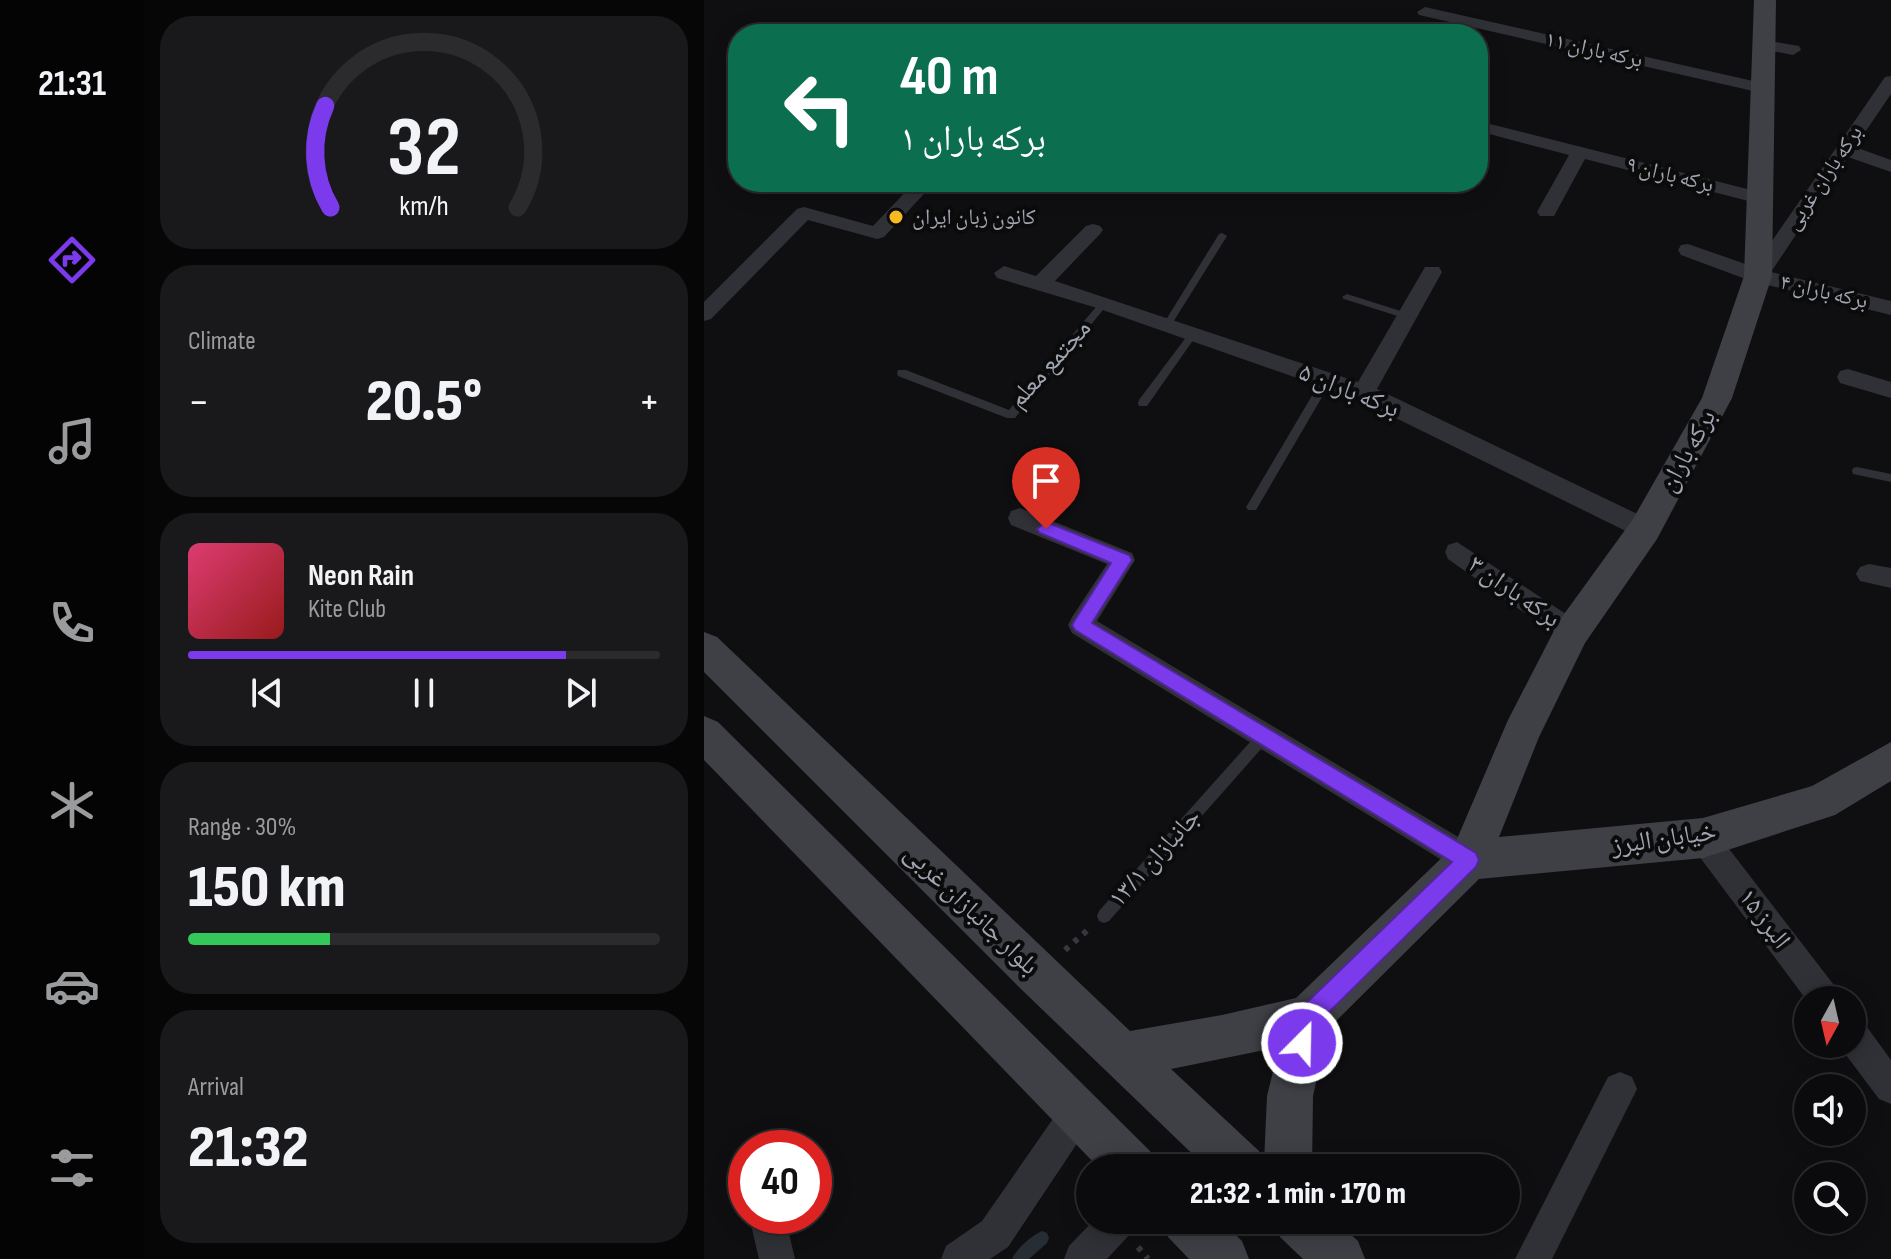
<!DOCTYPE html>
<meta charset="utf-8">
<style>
body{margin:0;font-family:"Sofia Sans Condensed","Noto Naskh Arabic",sans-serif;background:#19191b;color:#f1f3f6;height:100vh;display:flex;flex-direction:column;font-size:30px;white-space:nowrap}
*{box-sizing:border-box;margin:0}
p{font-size:26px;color:#9a9b9d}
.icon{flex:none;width:44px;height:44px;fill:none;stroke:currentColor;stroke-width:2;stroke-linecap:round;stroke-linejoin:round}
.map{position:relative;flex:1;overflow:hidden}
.side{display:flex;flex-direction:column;gap:16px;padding:16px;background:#060607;width:560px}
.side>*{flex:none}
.hud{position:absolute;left:24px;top:24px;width:760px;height:168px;border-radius:32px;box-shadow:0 4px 20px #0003,0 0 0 2px #2b2b2e;background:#0b6e4f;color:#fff;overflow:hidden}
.needle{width:52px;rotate:188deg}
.fabs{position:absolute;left:1090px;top:986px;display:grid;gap:16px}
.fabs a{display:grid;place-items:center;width:72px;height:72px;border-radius:50%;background:#0b0b0d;box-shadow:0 4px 20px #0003,0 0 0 2px #2b2b2e;font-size:40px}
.speed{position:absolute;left:24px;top:1130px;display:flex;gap:16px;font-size:40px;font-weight:700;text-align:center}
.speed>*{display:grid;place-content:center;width:104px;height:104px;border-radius:50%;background:#0b0b0d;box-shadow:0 4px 20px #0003,0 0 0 2px #2b2b2e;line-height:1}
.speed .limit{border:12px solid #d22;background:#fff;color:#111}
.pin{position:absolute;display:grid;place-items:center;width:68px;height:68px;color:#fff;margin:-82px -34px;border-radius:50% 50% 50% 0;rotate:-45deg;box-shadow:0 0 8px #0007}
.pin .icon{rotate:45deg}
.me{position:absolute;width:88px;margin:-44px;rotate:23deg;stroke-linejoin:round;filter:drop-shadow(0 0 6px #0008)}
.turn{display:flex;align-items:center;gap:28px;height:168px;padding:0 40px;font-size:36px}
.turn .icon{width:104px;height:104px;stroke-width:2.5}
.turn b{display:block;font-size:56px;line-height:68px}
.big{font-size:60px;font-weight:800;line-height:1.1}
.side .widget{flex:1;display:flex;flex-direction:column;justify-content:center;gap:12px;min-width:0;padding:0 28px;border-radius:32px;background:#19191b}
.side .dial{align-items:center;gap:0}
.dial svg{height:208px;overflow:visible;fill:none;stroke:#2b2b2e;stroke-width:7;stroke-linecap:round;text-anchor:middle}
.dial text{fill:#f1f3f6;stroke:none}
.song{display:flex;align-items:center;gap:24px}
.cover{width:96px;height:96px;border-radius:12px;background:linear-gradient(135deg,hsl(340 70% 55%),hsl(0 70% 35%))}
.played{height:8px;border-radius:4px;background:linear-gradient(90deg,#7c3aed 80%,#2b2b2e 80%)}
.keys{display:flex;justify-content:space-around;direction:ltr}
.heat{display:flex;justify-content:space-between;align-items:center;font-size:44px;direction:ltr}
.charge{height:12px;border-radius:6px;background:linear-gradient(90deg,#34c759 30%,#2b2b2e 0)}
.trip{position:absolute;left:372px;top:1154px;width:444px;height:80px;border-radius:40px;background:#0b0b0d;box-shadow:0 4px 20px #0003,0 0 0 2px #2b2b2e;font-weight:800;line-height:80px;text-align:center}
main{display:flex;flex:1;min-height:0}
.menu{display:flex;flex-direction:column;width:144px;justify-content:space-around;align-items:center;background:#040405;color:#9a9b9d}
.menu .icon{width:56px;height:56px}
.menu .on{color:#7c3aed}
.menu b{font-size:36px;color:#f1f3f6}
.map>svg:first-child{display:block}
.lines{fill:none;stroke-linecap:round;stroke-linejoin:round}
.stream{fill:#262d35;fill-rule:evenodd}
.path{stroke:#36383d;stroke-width:6;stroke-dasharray:5 7;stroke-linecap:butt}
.lane{fill:#303136;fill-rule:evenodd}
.street{fill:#303136;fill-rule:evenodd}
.secondary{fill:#3e4046;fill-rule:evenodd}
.route{fill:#7c3aed;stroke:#51269a;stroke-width:2}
.poi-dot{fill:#f8ba21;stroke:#0b0b0c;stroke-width:3}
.labels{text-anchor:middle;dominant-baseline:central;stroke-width:8;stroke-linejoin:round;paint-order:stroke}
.far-street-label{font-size:22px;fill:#a0a5b2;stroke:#0b0b0c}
.far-poi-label{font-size:22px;fill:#a0a5b2;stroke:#0b0b0c;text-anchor:start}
.street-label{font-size:26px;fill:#a0a5b2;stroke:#0b0b0c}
</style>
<main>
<nav class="menu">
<b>21:31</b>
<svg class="icon on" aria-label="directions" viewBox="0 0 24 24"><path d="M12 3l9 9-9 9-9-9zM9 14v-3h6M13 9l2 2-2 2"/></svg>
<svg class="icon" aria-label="music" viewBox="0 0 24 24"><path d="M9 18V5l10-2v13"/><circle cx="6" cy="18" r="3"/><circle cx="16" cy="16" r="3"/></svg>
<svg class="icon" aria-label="phone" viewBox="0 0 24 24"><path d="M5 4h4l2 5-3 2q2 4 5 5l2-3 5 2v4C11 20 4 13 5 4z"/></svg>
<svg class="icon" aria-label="climate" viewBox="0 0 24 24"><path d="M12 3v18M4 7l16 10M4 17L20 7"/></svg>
<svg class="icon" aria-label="car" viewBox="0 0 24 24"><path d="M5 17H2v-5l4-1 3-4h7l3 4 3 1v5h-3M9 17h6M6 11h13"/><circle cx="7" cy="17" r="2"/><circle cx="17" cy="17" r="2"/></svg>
<svg class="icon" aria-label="filters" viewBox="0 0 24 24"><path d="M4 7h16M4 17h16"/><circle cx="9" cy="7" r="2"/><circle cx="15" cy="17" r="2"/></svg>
</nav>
<section class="side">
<div class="widget dial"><svg viewBox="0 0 100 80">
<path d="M14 69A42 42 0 1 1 86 69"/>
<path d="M14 69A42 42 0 0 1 12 30" stroke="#7c3aed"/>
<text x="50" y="56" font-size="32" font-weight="700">32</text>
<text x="50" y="72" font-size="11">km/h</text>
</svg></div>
<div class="widget"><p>Climate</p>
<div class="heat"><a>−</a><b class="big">20.5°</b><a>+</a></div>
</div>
<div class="widget">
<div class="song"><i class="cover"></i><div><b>Neon Rain</b><p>Kite Club</p></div></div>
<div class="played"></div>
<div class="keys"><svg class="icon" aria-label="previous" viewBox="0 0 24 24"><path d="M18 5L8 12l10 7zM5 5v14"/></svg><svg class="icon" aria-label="pause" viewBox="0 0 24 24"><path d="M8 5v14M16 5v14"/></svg><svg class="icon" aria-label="next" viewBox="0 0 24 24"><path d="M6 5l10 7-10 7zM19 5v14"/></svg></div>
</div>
<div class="widget"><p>Range · 30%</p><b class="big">150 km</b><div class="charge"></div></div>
<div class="widget"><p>Arrival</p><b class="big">21:32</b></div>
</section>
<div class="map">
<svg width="1187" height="1259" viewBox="0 0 1187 1259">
<rect width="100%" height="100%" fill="#0f0f11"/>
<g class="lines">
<path class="stream" d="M338 1231 343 1233 345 1238 343 1243 325 1259H308C313 1248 327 1236 338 1231Z"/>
<g class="path">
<polyline points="361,950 386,928"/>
<polyline points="434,1247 444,1259"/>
</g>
<g class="lane">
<polygon points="518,233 523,236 466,327 460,327 460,323 515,234"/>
<polygon points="643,294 706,314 708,316 703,319 640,299 638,297"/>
<polygon points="400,300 405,303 403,305 311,418 303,418 194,376 193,373 194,370 202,370 305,410 397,301"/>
<polygon points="489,331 492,332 492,336 443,406 435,406 434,403 435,400 486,332"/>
<polygon points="623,376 628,380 552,510 544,510 542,507 544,504 619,377"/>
<polygon points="1153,467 1187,474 1187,482 1149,474 1148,471 1149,468"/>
<polygon points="560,730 565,732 566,736 565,740 405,921 400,923 395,921 393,916 395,911 555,732"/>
</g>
<g class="street">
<polygon points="721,7 1058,83 1067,88 1058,93 715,15 713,12"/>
<polygon points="1059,40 1095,46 1097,50 1089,55 1053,48 1051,45"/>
<polygon points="1187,76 1187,94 1151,147 1187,160 1187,172 1144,157 1067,272 1187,301 1187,315 1047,281 977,255 974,250 977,245 984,244 1050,267 1181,77"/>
<polygon points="774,121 1063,194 1065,198 1056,204 881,159 850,216 836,216 833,212 865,155 774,131"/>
<polygon points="211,182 231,182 180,237 173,239 104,220 7,319 0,321 0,302 93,209 100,207 169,226"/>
<polygon points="389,224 396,226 399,230 396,234 351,281 654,382 721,267 735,267 738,272 673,389 950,522 953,529 950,536 941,539 932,536 653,399 393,308 293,278 290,273 300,266 332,276 382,226"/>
<polygon points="1144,369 1187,382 1187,398 1136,383 1133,377 1136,371"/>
<polygon points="316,508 428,553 431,560 393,621 776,850 780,860 776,870 765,875 754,870 368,633 364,625 368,617 403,564 307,525 304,518 307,511"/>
<polygon points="753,542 877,624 881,632 877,640 868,643 859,640 744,559 741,552 744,545"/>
<polygon points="1165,564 1187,568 1187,588 1156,581 1152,574 1156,567"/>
<polygon points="999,824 1009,828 1133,989 1138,1000 1104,1000 1104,1002 989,848 984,838 989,828"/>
<polygon points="1148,1019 1160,1023 1187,1060 1187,1104 1175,1099 1136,1047 1135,1044 1148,1044"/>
<polygon points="916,1072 928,1077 933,1089 848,1259 811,1259 904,1077"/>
<polygon points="374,1095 386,1100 391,1112 386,1124 304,1247 286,1259 237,1259 242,1246 278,1221 362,1100"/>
<polygon points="45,1216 81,1216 91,1259 55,1259"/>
<polygon points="390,1220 432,1220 427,1233 403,1259 360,1259 365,1246"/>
</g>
<g class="secondary">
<path d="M1050 0H1072L1068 276 1028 398 953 539 881 643 835 737 795 837 999 818 1108 786 1187 742V781L1131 815 999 858 775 879 624 1029 609 1096 608 1168H503L318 990 0 672V632L13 637 426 1031 518 1015 592 998 750 846 804 720 855 621 929 519 998 398 1040 276ZM575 1047 563 1096 560 1163 555 1151 467 1069Z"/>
<polygon points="0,716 14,722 446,1151 453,1168 395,1168 0,760"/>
<polygon points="456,1220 516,1220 538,1241 545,1259 485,1259 464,1237"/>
<polygon points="568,1220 630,1220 654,1241 661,1259 599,1259 576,1237"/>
</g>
</g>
<polygon class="route" points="342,522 425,555 428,560 388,623 772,853 775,860 772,867 614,1023 606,1051 598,1054 590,1051 586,1043 596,1009 748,862 371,630 368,625 371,620 407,563 336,533 333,529"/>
<circle class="poi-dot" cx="192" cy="217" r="8"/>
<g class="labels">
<g class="far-street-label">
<text transform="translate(890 50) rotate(13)">برکه باران ۱۱</text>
<text transform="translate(966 175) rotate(14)">برکه باران ۹</text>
<text transform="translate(1120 178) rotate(-56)">برکه باران غربی</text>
<text transform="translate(1120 292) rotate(13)">برکه باران ۴</text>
</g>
<g class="far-poi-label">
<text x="208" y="217">کانون زبان ایران</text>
</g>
<g class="street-label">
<text transform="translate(346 364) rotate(-48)">مجتمع معلم</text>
<text transform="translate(645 391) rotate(22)">برکه باران ۵</text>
<text transform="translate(984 451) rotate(-61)">برکه باران</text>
<text transform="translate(810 592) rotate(35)">برکه باران ۳</text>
<text transform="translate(960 839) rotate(-8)">خیابان البرز</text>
<text transform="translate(451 858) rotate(-48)">جانبازان ۱۳/۱</text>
<text transform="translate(267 910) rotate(44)">بلوار جانبازان غربی</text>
<text transform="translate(1060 919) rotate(53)">البرز ۱۵</text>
</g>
</g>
</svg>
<div class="fabs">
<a><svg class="needle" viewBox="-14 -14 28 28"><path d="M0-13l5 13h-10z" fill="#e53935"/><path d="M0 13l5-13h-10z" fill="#9a9b9d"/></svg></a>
<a><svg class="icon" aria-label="sound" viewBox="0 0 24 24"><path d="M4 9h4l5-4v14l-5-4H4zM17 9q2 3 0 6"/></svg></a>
<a><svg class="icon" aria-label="search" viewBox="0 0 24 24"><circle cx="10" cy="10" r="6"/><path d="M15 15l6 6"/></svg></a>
</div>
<div class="speed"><div class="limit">40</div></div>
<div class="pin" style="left:342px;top:529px;background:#d93025"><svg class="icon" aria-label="arrive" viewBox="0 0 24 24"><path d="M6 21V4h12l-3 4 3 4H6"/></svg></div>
<svg class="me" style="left:598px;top:1043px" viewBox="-20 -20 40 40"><circle r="17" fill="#7c3aed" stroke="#fff" stroke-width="3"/><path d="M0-11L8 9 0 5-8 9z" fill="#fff"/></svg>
<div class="trip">21:32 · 1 min · 170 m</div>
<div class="hud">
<div class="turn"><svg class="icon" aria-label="left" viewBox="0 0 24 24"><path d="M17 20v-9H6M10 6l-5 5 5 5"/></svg><div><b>40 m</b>برکه باران ۱</div></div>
</div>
</div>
</main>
